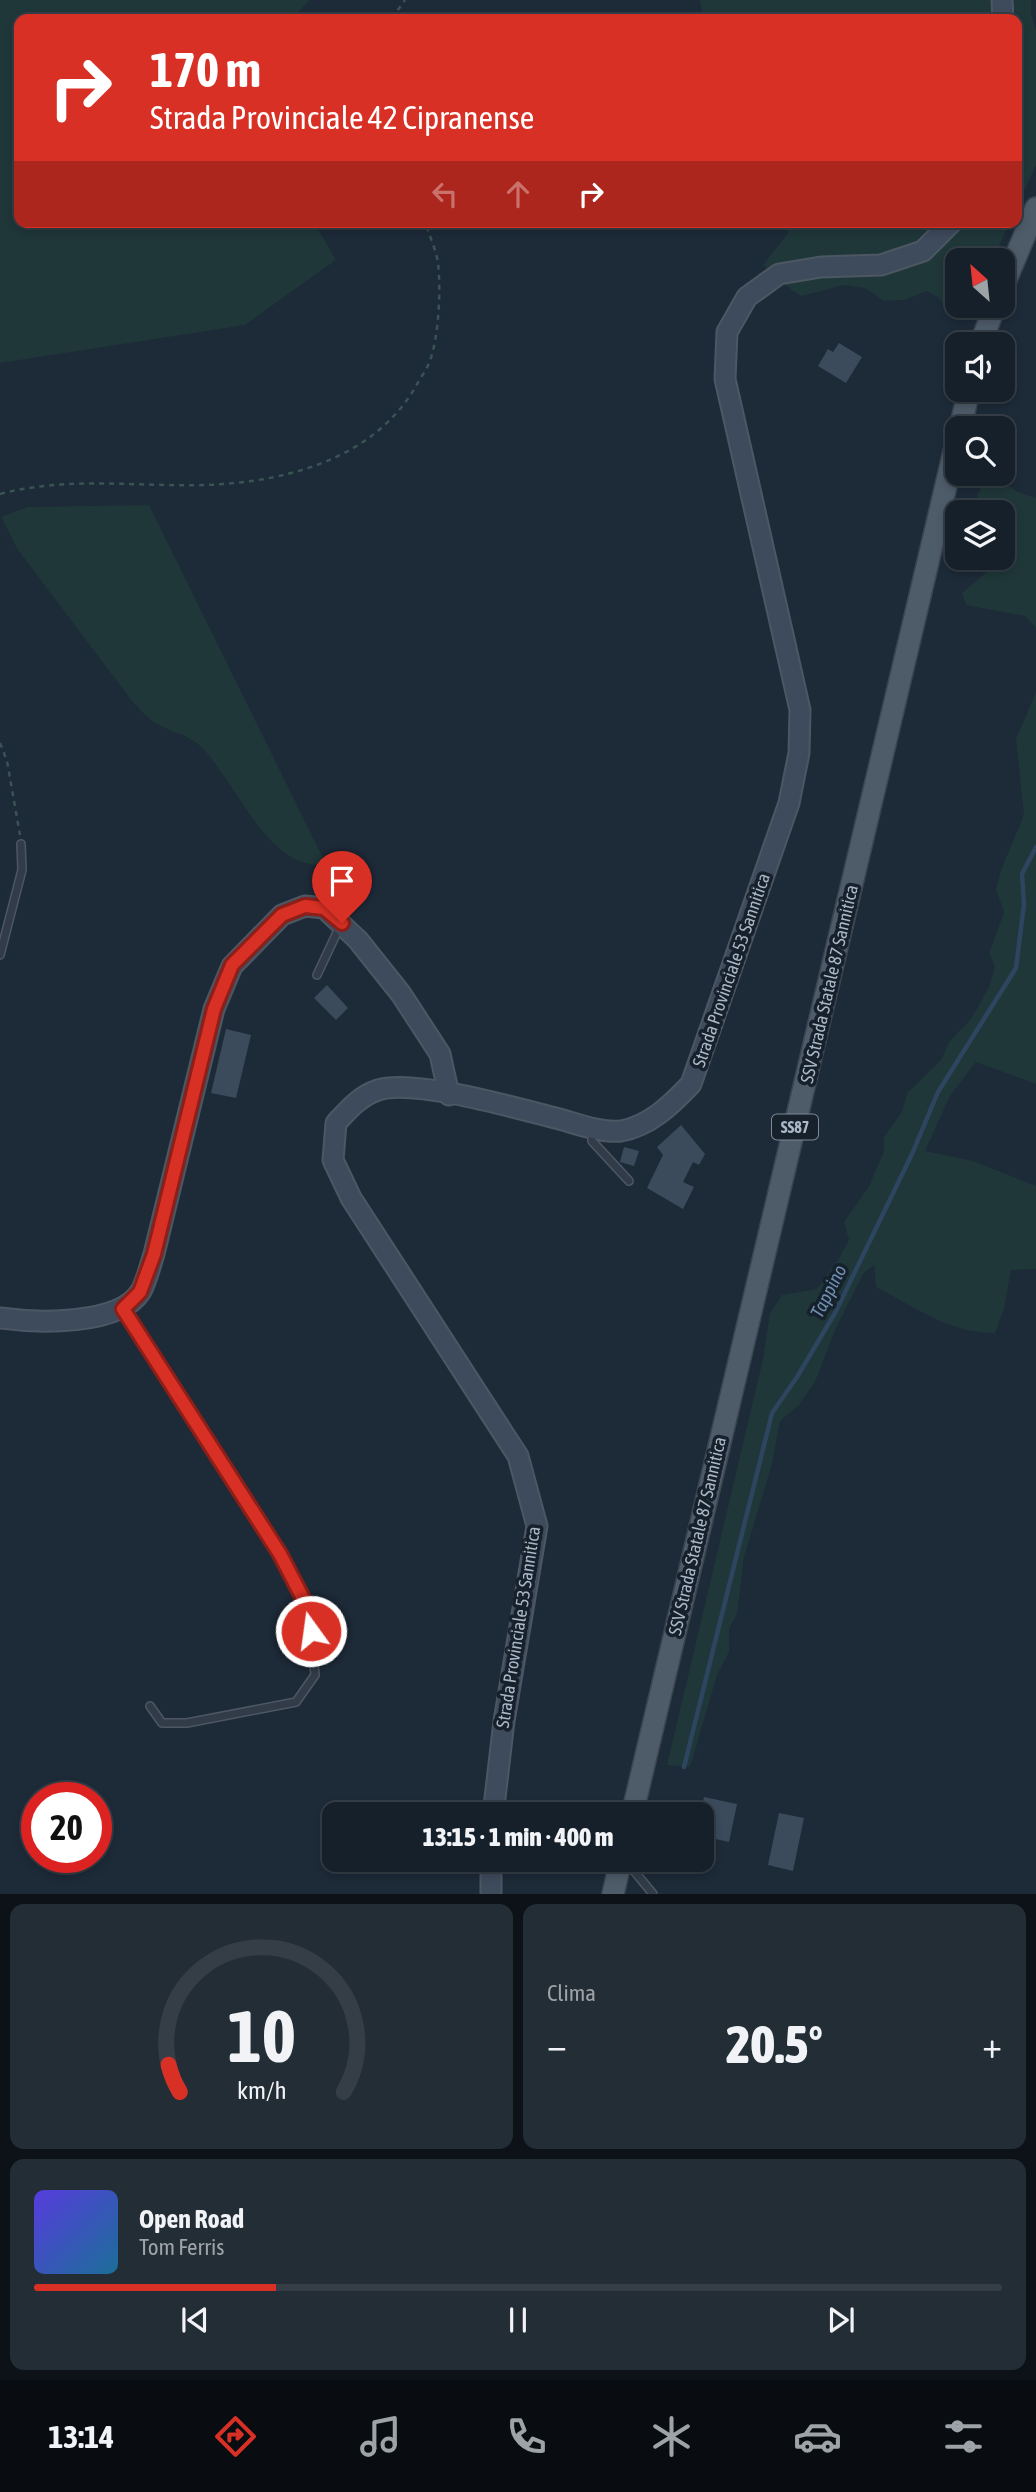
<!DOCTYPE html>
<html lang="it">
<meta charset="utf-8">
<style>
body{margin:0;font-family:"Asap Condensed",sans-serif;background:#232d36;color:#f1f3f6;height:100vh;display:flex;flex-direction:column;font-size:26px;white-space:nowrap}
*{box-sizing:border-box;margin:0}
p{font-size:23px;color:#9ea3a8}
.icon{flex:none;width:38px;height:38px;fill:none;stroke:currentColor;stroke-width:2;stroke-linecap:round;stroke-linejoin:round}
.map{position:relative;height:1894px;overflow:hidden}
.details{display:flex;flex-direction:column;gap:10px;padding:10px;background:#0c1217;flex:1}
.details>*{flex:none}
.hud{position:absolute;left:14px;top:14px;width:1008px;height:214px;border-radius:14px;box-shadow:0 4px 10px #0003,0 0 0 2px #353e47;background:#d93025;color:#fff;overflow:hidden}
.needle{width:46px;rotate:333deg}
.controls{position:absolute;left:945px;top:248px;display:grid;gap:14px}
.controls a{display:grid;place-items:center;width:70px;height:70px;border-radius:14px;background:#16202a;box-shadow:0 4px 10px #0003,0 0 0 2px #353e47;font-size:35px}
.speed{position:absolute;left:21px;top:1782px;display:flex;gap:14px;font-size:35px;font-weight:700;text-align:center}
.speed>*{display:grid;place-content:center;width:91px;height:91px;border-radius:50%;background:#16202a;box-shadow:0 4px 10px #0003,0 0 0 2px #353e47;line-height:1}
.speed .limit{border:10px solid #d22;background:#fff;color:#111}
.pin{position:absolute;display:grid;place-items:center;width:60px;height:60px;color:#fff;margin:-72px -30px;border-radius:50% 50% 50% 0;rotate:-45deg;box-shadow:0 0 7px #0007}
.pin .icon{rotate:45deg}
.me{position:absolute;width:77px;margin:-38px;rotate:346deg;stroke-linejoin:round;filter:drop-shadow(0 0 5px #0008)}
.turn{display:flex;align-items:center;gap:24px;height:147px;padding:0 21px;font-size:32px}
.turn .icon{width:91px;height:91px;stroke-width:2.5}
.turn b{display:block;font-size:49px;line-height:60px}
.lanes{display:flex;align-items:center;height:66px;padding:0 21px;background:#0003;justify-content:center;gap:35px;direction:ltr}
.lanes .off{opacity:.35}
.big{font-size:52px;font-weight:800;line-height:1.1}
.details .tile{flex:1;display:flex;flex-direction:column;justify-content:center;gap:10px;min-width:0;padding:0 24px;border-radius:14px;background:#232d36}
.details .dial{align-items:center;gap:0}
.dial svg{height:182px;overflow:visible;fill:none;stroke:#353e47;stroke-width:7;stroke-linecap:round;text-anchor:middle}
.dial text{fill:#f1f3f6;stroke:none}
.song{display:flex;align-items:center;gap:21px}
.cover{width:84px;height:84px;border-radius:10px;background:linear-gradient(135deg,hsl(250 70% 55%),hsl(200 70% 35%))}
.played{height:7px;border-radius:4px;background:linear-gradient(90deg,#d93025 25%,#353e47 25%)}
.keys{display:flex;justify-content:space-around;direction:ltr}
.heat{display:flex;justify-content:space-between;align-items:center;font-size:38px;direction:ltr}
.details .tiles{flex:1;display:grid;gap:10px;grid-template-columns:1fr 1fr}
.tile:last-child{grid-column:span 2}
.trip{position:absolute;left:322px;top:1802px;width:392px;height:70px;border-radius:14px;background:#16202a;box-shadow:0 4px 10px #0003,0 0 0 2px #353e47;font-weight:800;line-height:70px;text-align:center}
.tabs{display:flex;height:112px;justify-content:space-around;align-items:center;background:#090d11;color:#9ea3a8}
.tabs .icon{width:49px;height:49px}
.tabs .on{color:#d93025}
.tabs b{font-size:32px;color:#f1f3f6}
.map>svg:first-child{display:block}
.green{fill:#1f3739}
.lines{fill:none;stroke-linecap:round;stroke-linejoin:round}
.stream{stroke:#2d455f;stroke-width:4.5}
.building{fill:#3b4b5b}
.lane-casing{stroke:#4c5763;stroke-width:10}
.secondary-casing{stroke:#4c5763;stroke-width:23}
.primary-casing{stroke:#3a4551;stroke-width:24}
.path{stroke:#3a5353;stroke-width:2.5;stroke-dasharray:5 5;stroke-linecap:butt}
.lane{stroke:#313c48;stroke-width:7}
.secondary{stroke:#3e4b5c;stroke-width:19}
.primary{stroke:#4e5b69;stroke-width:21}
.route-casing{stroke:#8d1f18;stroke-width:18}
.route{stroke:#d93025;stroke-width:12}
.labels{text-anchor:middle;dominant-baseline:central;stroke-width:7;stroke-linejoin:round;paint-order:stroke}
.shield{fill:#17212c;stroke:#7e8a98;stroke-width:2}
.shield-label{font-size:16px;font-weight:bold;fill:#aab7c6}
.street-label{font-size:18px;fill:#aab7c6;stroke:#17212c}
.water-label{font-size:19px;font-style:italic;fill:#6f8fb2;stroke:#17212c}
</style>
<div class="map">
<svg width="1036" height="1894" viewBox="0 0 1036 1894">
<rect width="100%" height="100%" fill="#1d2a38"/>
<g class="green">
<polygon points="0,0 310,0 291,19 19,19 19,222 314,222 336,260 245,325 0,363"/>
<polygon points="700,0 1031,0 1031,14 1036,30 1036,165 1017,207 1017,19 703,19"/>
<polygon points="783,222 1010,222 992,261 957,261 957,306 976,306 974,312 946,310 939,298 927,291 904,300 884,301 865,288 844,285 802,296 793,291 763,265 788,233"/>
<path d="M983 474H1001C1006 490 1022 493 1036 498V628L1025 616 966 605 962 593 997 563 998 558H1003V513L980 512 977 496 983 484Z"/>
<path d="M149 505 326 864C268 874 235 778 199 745 186 733 165 731 151 720 144 715 138 707 132 701L18 550 1 517 28 507Z"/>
<path d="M1036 692V1084L976 1062 950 1096 925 1151 973 1161 1036 1186V1269L1011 1270 1004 1309 995 1333C950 1334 915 1307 876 1287L874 1265 863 1274 835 1330 815 1382 799 1405 780 1421 772 1464 744 1557 737 1614 729 1629V1652L717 1675 690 1767 667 1765 763 1359 770 1313 782 1295 817 1289 838 1260 849 1240 844 1222 869 1186 884 1151V1137L901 1113 908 1092 941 1060 949 1042 971 1019 989 987 995 967 989 953 1004 912 996 890 1001 870 1024 815 1016 739Z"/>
</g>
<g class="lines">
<polyline class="stream" points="684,1767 772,1413 797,1377 835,1313 912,1154 938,1092 1016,968 1024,904 1022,874 1036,847"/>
</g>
<g class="building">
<polygon points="839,343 862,357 846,383 818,366 828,349 833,352"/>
<polygon points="327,985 348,1008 336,1020 314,998"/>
<polygon points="226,1029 251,1035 236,1098 211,1093"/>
<polygon points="681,1125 705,1154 699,1165 693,1162 683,1182 694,1187 683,1209 647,1188 663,1155 657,1147"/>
<polygon points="624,1147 639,1151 634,1166 620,1162"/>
<polygon points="704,1797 737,1804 729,1842 702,1836 702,1815 700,1815"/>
<polygon points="779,1813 804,1818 793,1871 768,1865"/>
</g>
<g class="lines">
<g class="lane-casing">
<g id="lane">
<polyline points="0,955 22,870 21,844"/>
<polyline points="317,975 340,926"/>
<polyline points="592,1132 592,1141 629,1181"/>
<polyline points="124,1309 280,1554 309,1610 315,1675 296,1702 187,1723 162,1723 150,1706"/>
<polyline points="625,1860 653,1894"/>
</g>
</g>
<g class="secondary-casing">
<g id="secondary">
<polyline points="1002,0 1003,19"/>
<path d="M0 1318C36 1323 120 1326 141 1291 147 1280 150 1266 154 1254L214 1009 232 966 282 915 305 906 324 908 358 940 401 994 440 1054 449 1095"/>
<path d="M493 1815 504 1721 537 1526 518 1456 351 1198 333 1160 336 1123C349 1109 360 1096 378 1090 414 1078 523 1110 563 1120 580 1125 603 1133 621 1131 650 1126 672 1104 691 1084L789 803 799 753 800 710 725 379 727 332 747 297 779 274 821 267 881 265 923 251 952 222"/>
<polyline points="491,1860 491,1894"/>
</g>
</g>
<g class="primary-casing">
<g id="primary">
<polyline points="1003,287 1036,208"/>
<polyline points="980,345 995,306"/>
<polyline points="960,429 969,390"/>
<polyline points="632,1815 957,439"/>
<polyline points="613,1894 621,1860"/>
</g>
</g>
<g class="path">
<polyline points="397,19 395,14 405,0"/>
<path d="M0 494C68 476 137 487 206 485 286 482 374 459 416 386 420 378 426 371 429 363 439 339 441 289 438 263 436 249 429 235 425 222"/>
<polyline points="0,743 7,761 20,835"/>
</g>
<use href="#lane" class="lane"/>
<use href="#secondary" class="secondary"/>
<use href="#primary" class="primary"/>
</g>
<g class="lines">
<g class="route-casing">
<polyline id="route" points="311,1631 309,1610 280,1554 123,1309 140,1292 154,1254 214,1009 232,965 282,915 305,906 324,908 342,923"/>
</g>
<use href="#route" class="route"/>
</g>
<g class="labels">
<rect class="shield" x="772" y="1114.5" width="46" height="25" rx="5"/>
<g class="shield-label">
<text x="795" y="1127">SS87</text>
</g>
<g class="street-label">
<text transform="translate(731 970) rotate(-71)">Strada Provinciale 53 Sannitica</text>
<text transform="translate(829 984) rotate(-77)">SSV Strada Statale 87 Sannitica</text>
<text transform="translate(697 1536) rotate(-77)">SSV Strada Statale 87 Sannitica</text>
<text transform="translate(518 1627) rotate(-81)">Strada Provinciale 53 Sannitica</text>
</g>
<g class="water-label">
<text transform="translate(828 1291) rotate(-63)">Tappino</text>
</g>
</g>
</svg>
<div class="controls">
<a><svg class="needle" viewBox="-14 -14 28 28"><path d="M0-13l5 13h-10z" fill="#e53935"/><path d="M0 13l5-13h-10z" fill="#9ea3a8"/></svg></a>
<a><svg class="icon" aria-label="sound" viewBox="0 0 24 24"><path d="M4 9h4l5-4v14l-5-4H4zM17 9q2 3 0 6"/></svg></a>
<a><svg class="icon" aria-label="search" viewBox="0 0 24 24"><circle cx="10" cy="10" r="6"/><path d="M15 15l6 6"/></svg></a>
<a><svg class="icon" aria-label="layers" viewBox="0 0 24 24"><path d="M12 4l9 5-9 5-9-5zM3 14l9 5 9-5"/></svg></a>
</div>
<div class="speed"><div class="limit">20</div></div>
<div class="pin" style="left:342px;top:923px;background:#d93025"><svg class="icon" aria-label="arrive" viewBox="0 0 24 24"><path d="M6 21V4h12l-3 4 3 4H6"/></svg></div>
<svg class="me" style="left:311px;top:1631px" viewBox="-20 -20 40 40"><circle r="17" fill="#d93025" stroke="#fff" stroke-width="3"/><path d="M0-11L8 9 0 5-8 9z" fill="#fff"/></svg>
<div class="trip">13:15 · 1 min · 400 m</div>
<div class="hud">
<div class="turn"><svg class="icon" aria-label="right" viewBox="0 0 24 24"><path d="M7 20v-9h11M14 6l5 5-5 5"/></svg><div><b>170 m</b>Strada Provinciale 42 Cipranense</div></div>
<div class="lanes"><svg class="icon off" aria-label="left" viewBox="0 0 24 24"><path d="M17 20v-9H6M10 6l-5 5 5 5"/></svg><svg class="icon off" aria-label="ahead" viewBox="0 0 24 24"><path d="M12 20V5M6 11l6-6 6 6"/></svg><svg class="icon" aria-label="right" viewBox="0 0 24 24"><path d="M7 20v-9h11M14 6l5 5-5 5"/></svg></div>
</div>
</div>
<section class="details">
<div class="tiles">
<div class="tile dial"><svg viewBox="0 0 100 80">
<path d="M14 69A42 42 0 1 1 86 69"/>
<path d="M14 69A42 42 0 0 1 9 57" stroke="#d93025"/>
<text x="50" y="56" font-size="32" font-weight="700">10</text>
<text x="50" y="72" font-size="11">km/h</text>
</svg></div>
<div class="tile"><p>Clima</p>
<div class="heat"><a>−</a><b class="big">20.5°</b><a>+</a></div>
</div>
<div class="tile">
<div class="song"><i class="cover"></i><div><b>Open Road</b><p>Tom Ferris</p></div></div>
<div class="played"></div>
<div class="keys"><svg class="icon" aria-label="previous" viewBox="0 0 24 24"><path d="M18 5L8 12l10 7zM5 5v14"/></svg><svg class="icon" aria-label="pause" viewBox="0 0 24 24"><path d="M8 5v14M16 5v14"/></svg><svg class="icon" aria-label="next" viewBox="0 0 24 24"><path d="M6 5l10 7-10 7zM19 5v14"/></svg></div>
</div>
</div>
</section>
<nav class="tabs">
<b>13:14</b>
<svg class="icon on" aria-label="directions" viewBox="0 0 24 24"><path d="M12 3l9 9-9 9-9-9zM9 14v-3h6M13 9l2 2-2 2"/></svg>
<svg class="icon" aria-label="music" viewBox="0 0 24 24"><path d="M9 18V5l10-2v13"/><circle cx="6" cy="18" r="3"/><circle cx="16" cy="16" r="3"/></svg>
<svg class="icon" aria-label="phone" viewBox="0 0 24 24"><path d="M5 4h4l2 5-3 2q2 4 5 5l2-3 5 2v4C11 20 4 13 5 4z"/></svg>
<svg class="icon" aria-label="climate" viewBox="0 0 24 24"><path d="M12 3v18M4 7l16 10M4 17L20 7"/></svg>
<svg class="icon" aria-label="car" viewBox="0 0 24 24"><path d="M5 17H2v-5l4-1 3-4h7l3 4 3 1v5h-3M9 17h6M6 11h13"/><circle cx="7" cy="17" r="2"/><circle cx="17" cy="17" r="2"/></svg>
<svg class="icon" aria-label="filters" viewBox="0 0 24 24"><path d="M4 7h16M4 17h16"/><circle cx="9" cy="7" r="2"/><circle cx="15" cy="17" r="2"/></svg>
</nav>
